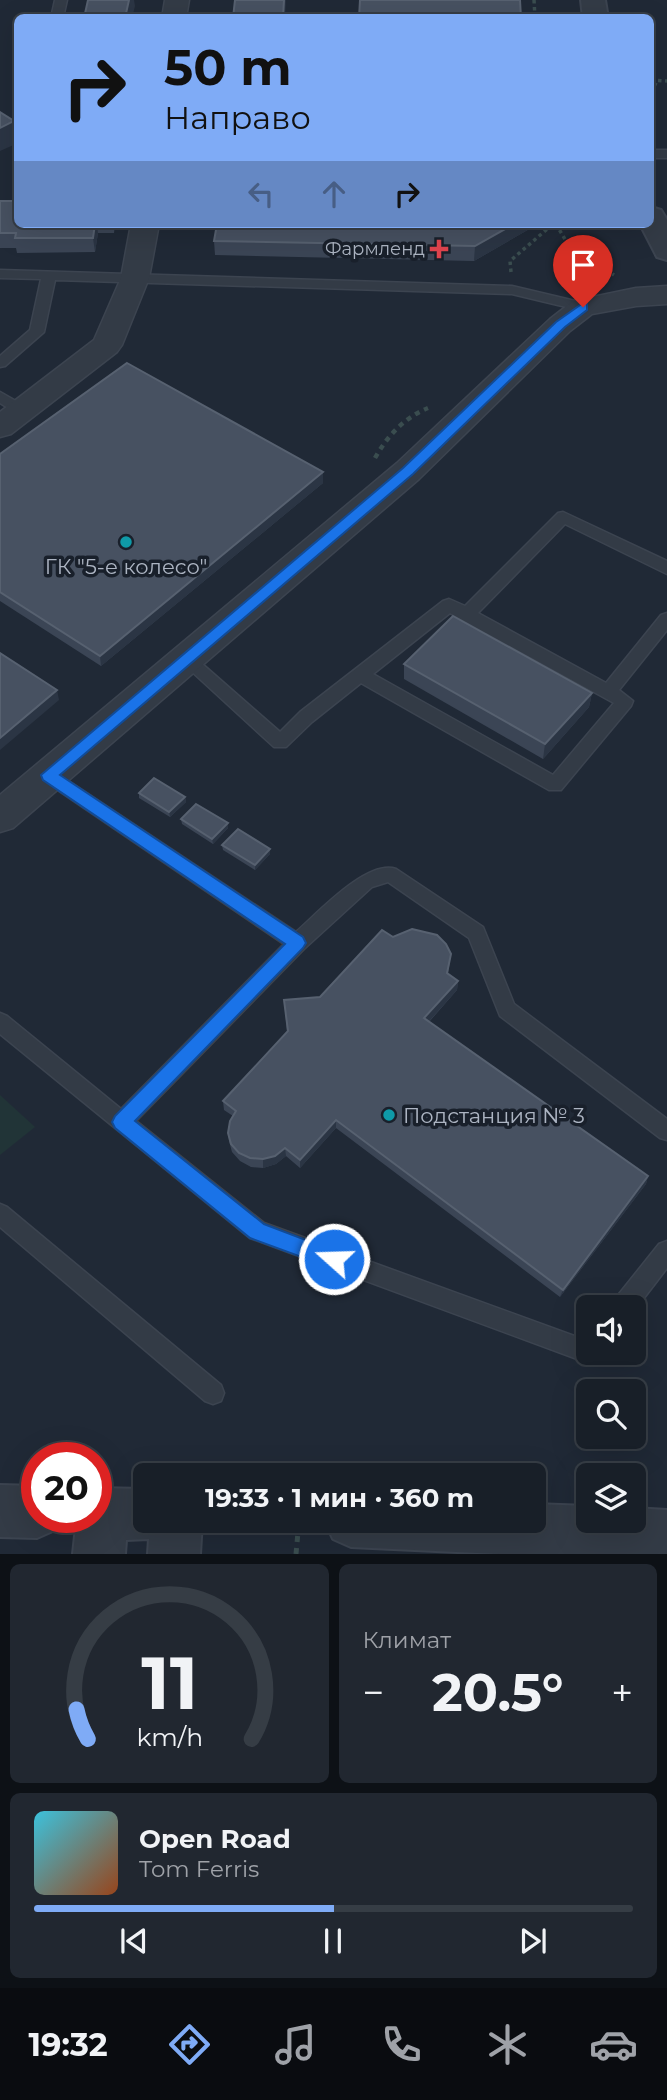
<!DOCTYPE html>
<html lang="ru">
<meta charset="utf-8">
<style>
body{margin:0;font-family:Montserrat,sans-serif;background:#212730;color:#f1f3f6;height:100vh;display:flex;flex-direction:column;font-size:26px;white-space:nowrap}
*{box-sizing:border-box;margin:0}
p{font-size:23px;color:#9fa2a8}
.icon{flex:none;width:38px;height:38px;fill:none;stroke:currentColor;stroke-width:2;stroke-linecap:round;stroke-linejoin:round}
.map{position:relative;height:1554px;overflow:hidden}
.details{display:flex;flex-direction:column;gap:10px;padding:10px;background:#0d1116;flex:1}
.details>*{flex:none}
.banner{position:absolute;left:14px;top:14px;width:640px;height:214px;border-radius:10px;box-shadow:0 7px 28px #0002,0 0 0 2px #363d45;background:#7fabf6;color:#111;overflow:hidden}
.controls{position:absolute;left:576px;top:1295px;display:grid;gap:14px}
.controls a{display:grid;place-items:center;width:70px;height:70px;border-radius:10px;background:#181f28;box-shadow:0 7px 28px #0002,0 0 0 2px #363d45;font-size:35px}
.speed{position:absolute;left:21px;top:1442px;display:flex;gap:14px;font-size:35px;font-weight:700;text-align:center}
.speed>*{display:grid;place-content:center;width:91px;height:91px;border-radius:50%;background:#181f28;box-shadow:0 7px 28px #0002,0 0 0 2px #363d45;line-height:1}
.speed .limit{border:10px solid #d22;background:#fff;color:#111}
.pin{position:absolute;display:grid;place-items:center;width:60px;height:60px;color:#fff;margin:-72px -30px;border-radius:50% 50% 50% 0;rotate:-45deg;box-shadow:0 0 7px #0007}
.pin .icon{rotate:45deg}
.me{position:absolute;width:77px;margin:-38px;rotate:290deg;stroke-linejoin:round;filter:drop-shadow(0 0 5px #0008)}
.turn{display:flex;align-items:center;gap:24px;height:147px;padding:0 35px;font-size:32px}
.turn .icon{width:91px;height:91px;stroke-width:2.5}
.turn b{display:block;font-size:49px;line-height:60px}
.lanes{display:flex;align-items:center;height:66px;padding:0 35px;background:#0003;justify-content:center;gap:35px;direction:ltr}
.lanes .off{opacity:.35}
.big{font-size:52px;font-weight:700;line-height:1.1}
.details .card{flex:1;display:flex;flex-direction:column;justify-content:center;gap:10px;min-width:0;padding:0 24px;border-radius:10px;background:#212730}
.details .dial{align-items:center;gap:0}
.dial svg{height:182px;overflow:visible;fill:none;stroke:#363d45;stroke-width:7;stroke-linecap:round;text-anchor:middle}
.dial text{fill:#f1f3f6;stroke:none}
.song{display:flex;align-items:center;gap:21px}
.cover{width:84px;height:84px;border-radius:10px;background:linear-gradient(135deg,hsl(190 70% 55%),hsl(20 70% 35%))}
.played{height:7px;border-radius:4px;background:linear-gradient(90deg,#7fabf6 50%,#363d45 50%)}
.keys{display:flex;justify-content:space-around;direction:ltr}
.heat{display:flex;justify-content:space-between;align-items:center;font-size:38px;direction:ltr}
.details .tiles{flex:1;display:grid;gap:10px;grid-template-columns:1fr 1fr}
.card:last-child{grid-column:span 2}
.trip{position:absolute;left:133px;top:1463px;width:413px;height:70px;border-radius:10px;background:#181f28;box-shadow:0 7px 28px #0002,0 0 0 2px #363d45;font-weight:700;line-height:70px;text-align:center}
.tabs{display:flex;height:112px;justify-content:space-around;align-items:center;background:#0a0c10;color:#9fa2a8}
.tabs .icon{width:49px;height:49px}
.tabs .current{color:#7fabf6}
.tabs b{font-size:32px;color:#f1f3f6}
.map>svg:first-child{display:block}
.green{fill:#213437}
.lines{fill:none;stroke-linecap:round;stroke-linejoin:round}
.service-casing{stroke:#3c4450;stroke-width:3}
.minor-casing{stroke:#3c4450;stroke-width:3}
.tertiary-casing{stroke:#3c4450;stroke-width:4}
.path-far2{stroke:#3a4d4f;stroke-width:3.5;stroke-dasharray:3.5 3.5;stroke-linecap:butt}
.path-far1{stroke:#3a4d4f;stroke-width:4.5;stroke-dasharray:5 5;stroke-linecap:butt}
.path{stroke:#3a4d4f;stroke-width:5;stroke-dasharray:6 6;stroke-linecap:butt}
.service{fill:#333b46;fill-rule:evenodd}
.minor{fill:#333b46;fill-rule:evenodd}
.tertiary{fill:#333b46;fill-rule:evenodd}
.wall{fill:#3b4555}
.shaded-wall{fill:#2b3544}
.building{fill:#475161;stroke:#576170;stroke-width:2}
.route{fill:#1a73e8;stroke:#114b97;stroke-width:2}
.health-dot{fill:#e0444e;stroke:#19202b;stroke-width:2.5}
.culture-dot{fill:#0f9aa8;stroke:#19202b;stroke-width:2.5}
.labels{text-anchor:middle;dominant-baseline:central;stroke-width:7;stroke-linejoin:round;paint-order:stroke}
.far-poi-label{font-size:18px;fill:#adb5c3;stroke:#19202b;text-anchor:end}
.poi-label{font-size:21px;fill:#adb5c3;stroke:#19202b}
</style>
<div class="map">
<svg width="667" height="1554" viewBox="0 0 667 1554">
<rect width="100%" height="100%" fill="#202936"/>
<polygon class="green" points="0,1095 35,1127 0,1155"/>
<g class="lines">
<g class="service-casing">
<g id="service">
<polygon points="55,0 67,0 63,18 51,18"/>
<rect x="651" y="150" width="16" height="8"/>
<polygon points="0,270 512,286 588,304 590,307 583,311 512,294 55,280 44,332 5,366 0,367 0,356 30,330 41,279 0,278"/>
<polygon points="0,392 28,408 30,411 28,414 18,414 0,403"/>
<path d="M563 512 667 561V574L565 524 478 613 606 683 661 615 667 613V630L619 690 633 701 631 706 561 790H549L361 683 312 722 286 747H274L178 659 186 653 192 655 280 732 300 712 443 601 449 599 465 606 558 513ZM450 613 614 703 553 775 373 674Z"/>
<path d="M49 768 296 932C317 914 367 859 396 869L483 927 514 1004 667 1119V1140L660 1138 500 1016 469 938 388 882 372 887 304 949 136 1121 264 1223 588 1341V1353H599L596 1360 588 1363 250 1238 0 1034V1013L7 1016 121 1109 284 944 43 780 40 775 43 770Z"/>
<polygon points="0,1204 7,1207 221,1385 224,1393 221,1401 213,1404 205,1401 0,1227"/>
<polygon points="667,1241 667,1268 634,1311 634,1307 612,1307 615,1299 659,1244"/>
</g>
</g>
<g class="minor-casing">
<g id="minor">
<polygon points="165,0 189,0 186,18 162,18"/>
<polygon points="131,224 159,224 149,278 122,345 117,352 11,434 0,437 0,412 94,340 121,278"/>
<polygon points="667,286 667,304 636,306 592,314 570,331 419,479 13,828 0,832 0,795 397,463 550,319 573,301 636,288"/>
</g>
</g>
<g class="tertiary-casing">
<g id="tertiary">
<polygon points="581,0 605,0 608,18 583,18"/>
<polygon points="651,207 661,210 667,220 667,260 657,257 640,224 651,224"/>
<polygon points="0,1485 37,1486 37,1517 61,1517 55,1530 37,1538 0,1537"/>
<polygon points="96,1488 145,1489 145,1521 202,1521 200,1554 148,1554 149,1539 126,1540 125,1554 73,1554 76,1527 72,1517 96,1517"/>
<polygon points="534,1504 588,1506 588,1521 634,1521 634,1508 667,1510 667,1554 499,1554 351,1547 333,1539 325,1521 534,1521"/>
</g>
</g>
<g class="path-far2">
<polyline points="534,0 535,18"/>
<polyline points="651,80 667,81"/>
<polyline points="651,92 657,81"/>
<polyline points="556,224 569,246 614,275"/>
<polyline points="511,272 510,261 553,224"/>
</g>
<path class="path-far1" d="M375 458C388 435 404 418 428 408"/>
<polyline class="path" points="296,1554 299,1521"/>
<use href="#service" class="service"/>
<use href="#minor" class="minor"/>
<use href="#tertiary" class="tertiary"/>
</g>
<g class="wall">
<polygon points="0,201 18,224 115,224 114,233 98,233 95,252 17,253 16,248 0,248"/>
<polygon points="217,224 538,224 474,261 215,255 214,241"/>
<polygon points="0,454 323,472 323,483 101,666 0,601"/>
<polygon points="404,664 592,693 589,707 543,759 404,679"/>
<polygon points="139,793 185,797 186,802 170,817 139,798"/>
<polygon points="181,819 228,823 228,828 213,844 182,824"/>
<polygon points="222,845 270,854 255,870 223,850"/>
<polygon points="393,937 451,954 448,974 458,981 457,990 429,1022 648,1176 646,1184 560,1297 336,1128 300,1168 286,1156 276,1164 263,1168 251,1167 240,1161 232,1152 229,1141 228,1133 233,1116 224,1110 223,1101 287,1032 284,1000 320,997"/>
</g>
<g class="shaded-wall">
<polygon points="129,0 134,0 135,6 132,18 125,18"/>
<polygon points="284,0 286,0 285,18 283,18"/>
<polygon points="14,121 18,143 0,151 0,128"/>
<polygon points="95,224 97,224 98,233 95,252 93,238"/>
<polygon points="514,224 538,224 474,261 475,246"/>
<polygon points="323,472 323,483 101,666 100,656"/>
<polygon points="57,690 59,700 0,750 0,738"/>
<polygon points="592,693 589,707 543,759 545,744"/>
<polygon points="185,797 186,802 170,817 169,812"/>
<polygon points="228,823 228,828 213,844 212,839"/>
<polygon points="270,849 270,854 255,870 255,865"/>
<polygon points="458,981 457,990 423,1028 424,1018"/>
<polygon points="336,1120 336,1128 300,1168 300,1160"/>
<polygon points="285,1148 286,1156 276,1164 263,1168 263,1159"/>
<polygon points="648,1176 646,1184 560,1297 563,1290"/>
</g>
<g class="building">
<polygon points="88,0 129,0 125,18 84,18"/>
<polygon points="235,0 284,0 283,18 233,18"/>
<polygon points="360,0 520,0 521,18 359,18"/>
<polygon points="0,112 14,121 0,128"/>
<polygon points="0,201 18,201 18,224 95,224 93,238 15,238 16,233 0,233"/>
<polygon points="217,224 514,224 475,246 214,241"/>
<polygon points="127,363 323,472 100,656 0,592 0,454"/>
<polygon points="453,616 592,693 545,744 404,664"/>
<polygon points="0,653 57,690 0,738"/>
<polygon points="154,778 185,797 169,812 139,793"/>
<polygon points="196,804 228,823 212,839 181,819"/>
<polygon points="238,829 270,849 255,865 222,845"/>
<polygon points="412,929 437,935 446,944 451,954 447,973 458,981 424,1018 648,1176 563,1290 336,1120 300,1160 285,1148 275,1156 263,1159 250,1158 239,1153 231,1144 228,1133 230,1121 236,1111 223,1101 288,1031 284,1000 320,997 382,930 393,937"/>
</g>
<polygon class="route" points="583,303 587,304 587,310 565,327 413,474 60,775 303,937 306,943 303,948 135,1121 264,1224 340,1253 343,1259 340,1266 334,1269 250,1238 115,1128 112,1122 115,1116 285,944 43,780 41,775 403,468 556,322"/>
<path class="health-dot" d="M435.5 238.5h7v7h7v7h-7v7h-7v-7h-7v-7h7z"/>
<g class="culture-dot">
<circle cx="126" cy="542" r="7"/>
<circle cx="389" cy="1115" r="7"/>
</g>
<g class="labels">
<g class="far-poi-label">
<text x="425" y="249">Фармленд</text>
</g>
<g class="poi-label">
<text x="126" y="566">ГК "5-е колесо"</text>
<text x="403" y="1115" text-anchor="start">Подстанция № 3</text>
</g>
</g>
</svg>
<div class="controls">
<a><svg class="icon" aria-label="sound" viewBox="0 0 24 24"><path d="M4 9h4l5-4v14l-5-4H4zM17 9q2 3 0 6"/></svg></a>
<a><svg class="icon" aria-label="search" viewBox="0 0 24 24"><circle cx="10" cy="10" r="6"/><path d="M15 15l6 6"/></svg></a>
<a><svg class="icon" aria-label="layers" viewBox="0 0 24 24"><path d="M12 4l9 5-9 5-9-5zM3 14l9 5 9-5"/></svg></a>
</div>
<div class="speed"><div class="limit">20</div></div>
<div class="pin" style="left:583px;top:307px;background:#d93025"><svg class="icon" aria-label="arrive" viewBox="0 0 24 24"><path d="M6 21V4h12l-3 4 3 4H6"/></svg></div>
<svg class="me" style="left:334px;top:1259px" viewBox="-20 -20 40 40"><circle r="17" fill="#1a73e8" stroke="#fff" stroke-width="3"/><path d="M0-11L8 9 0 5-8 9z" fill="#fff"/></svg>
<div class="trip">19:33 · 1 мин · 360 m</div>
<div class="banner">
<div class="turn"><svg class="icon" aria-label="right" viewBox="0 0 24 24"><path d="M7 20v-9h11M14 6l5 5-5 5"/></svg><div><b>50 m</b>Направо</div></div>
<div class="lanes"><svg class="icon off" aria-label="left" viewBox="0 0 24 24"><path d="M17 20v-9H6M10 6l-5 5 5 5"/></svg><svg class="icon off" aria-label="ahead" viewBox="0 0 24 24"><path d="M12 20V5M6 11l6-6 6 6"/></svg><svg class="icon" aria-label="right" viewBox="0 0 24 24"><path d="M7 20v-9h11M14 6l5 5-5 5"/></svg></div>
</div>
</div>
<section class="details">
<div class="tiles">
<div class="card dial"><svg viewBox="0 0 100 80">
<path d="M14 69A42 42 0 1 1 86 69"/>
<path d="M14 69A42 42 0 0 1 9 56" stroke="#7fabf6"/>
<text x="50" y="56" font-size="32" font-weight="700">11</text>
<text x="50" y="72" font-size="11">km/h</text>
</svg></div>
<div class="card"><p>Климат</p>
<div class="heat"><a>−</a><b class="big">20.5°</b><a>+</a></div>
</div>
<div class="card">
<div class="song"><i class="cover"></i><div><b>Open Road</b><p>Tom Ferris</p></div></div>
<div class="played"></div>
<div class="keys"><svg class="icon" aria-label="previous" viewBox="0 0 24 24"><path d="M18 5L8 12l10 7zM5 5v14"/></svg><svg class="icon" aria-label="pause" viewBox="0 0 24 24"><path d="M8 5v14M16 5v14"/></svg><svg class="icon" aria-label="next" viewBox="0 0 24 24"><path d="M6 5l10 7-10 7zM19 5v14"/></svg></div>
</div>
</div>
</section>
<nav class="tabs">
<b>19:32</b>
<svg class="icon current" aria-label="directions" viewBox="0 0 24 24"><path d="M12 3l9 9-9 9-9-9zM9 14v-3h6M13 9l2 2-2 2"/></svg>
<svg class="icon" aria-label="music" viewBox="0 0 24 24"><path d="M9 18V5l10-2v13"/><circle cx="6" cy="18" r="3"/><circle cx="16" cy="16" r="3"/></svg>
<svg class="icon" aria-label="phone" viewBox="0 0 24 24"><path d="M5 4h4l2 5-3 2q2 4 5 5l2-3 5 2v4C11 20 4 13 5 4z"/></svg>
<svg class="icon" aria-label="climate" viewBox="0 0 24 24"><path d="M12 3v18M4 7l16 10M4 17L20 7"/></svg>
<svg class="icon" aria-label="car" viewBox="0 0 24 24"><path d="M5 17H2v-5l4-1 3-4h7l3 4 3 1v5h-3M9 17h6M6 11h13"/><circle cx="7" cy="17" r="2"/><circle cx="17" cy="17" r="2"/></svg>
</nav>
